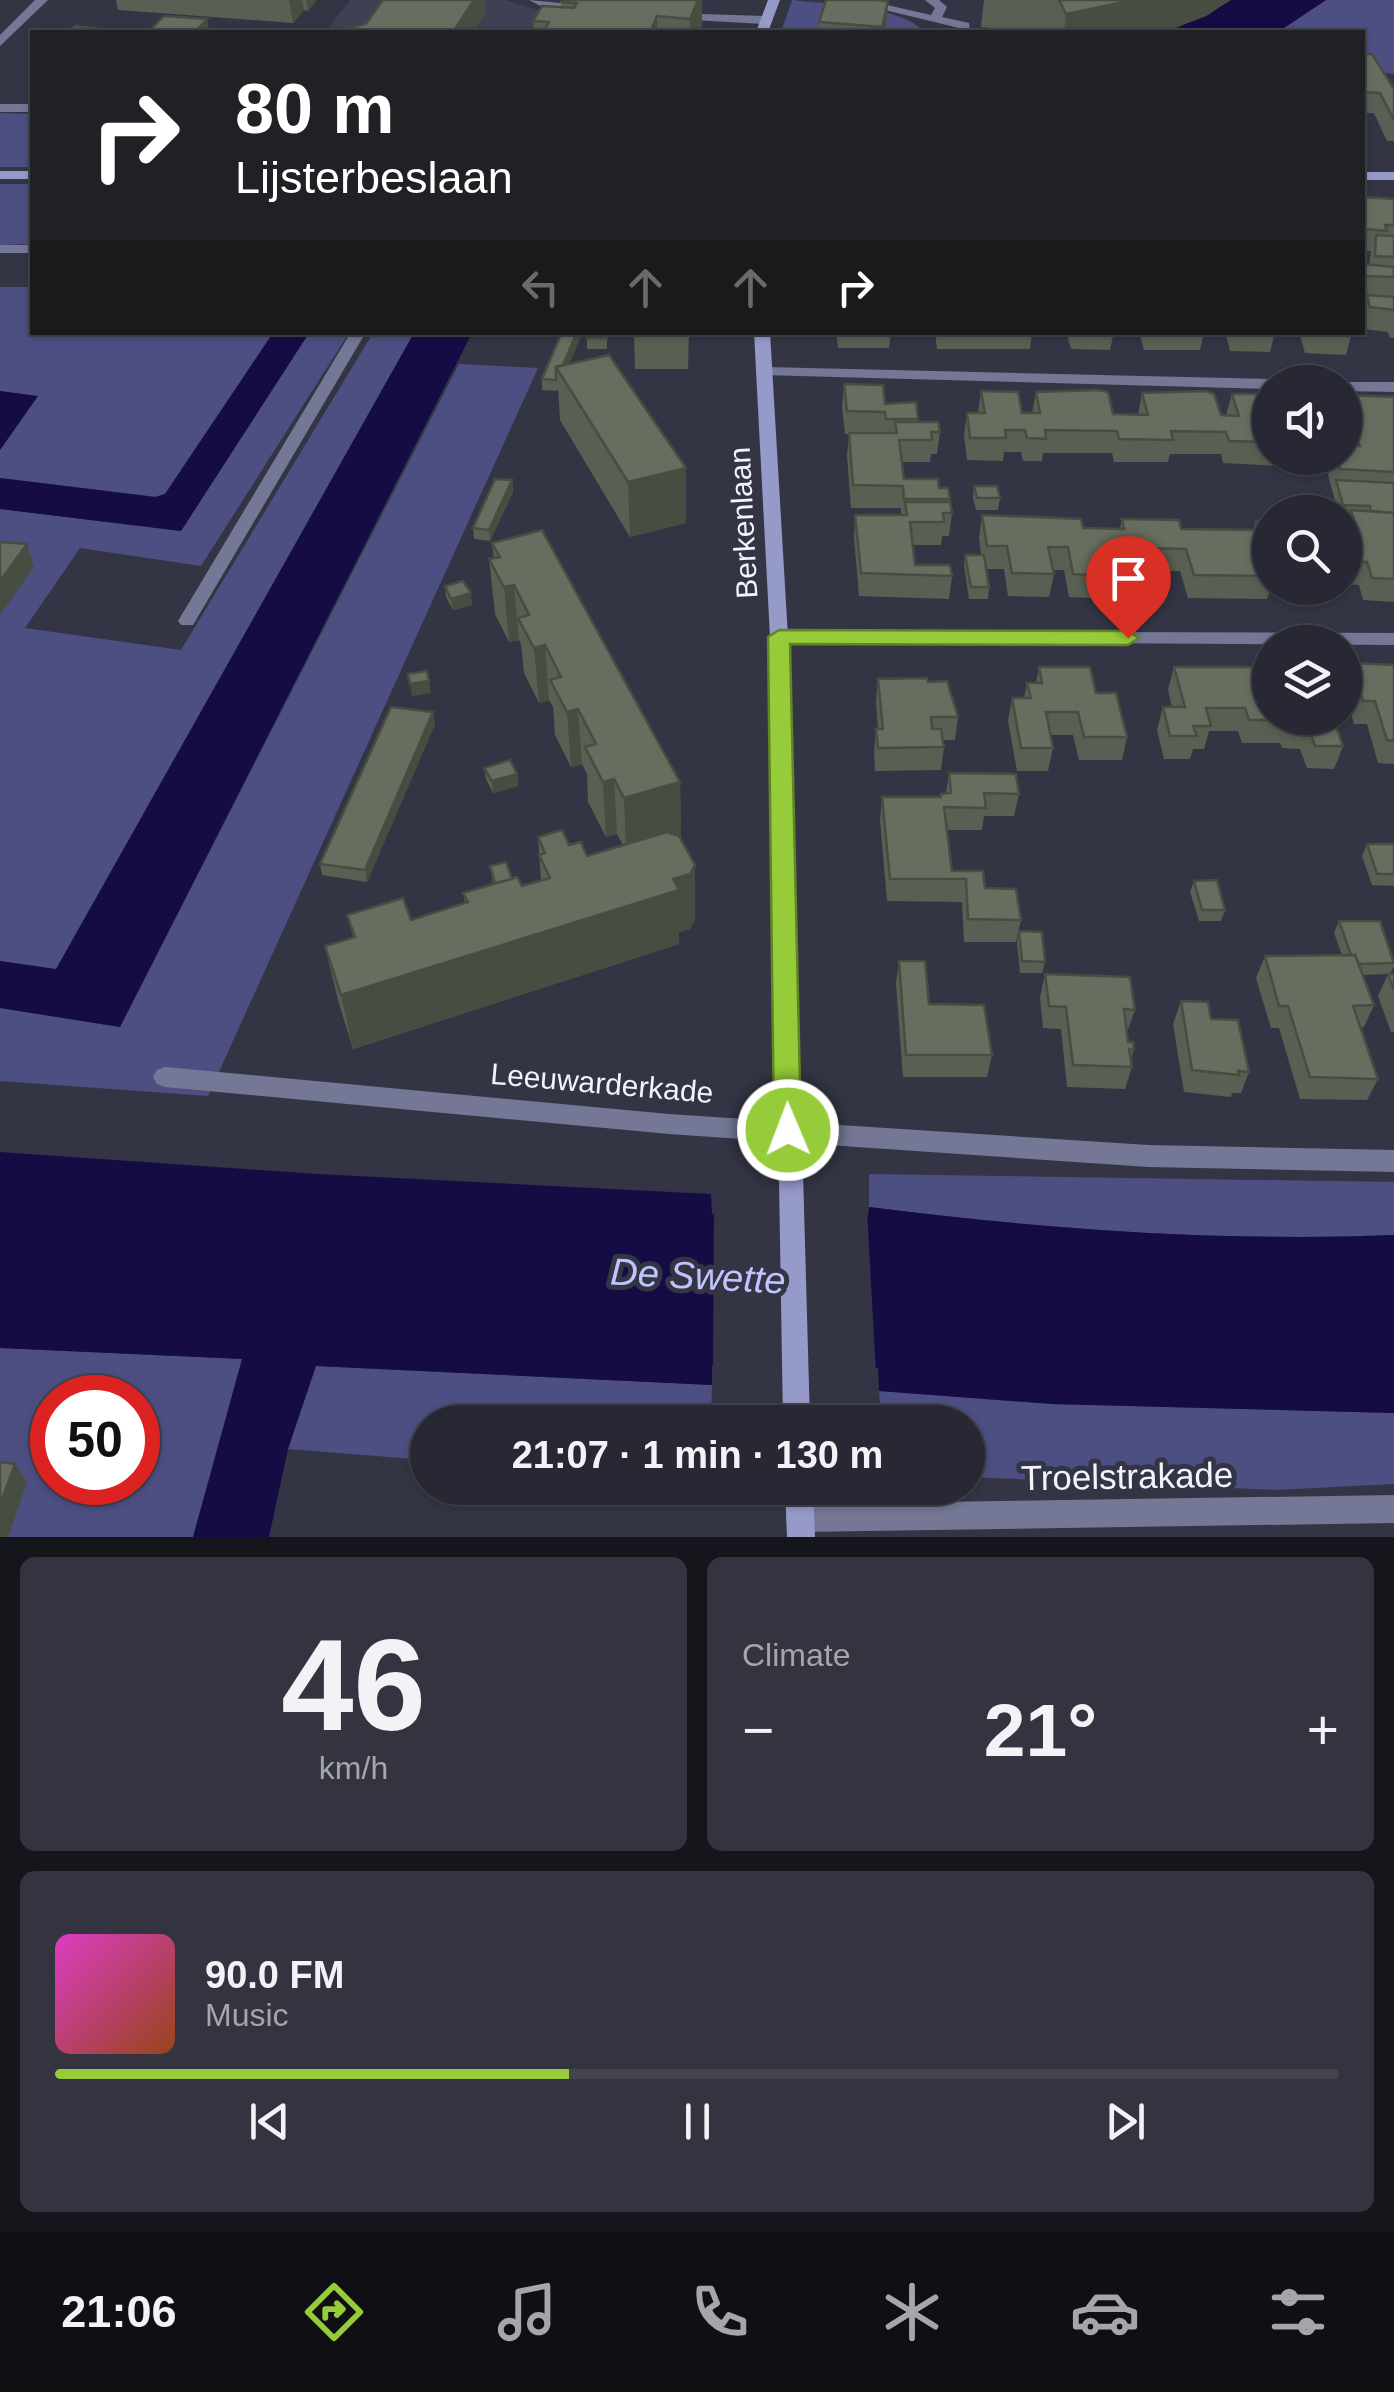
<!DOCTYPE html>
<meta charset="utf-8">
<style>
body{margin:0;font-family:Helvetica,sans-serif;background:#33343f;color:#f1f3f6;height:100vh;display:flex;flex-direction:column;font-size:38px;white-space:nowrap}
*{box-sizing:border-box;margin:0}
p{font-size:32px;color:#a4a6ac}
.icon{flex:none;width:55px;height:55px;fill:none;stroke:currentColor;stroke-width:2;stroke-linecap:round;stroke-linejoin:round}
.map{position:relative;height:1537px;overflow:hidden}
.side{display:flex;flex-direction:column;gap:20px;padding:20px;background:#15161c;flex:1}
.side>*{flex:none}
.top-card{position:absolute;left:30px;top:30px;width:1335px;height:305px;border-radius:0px;box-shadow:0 2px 8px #0004,0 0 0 2px #43444e;background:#202124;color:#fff;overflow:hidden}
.tools{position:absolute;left:1252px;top:365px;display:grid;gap:20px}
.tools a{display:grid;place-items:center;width:110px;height:110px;border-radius:50%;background:#272833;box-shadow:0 2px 8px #0004,0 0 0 2px #43444e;font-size:50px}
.speed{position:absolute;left:30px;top:1375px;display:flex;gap:20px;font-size:50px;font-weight:700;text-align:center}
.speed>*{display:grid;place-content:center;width:130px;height:130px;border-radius:50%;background:#272833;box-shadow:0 2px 8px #0004,0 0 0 2px #43444e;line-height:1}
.speed .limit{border:15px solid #d22;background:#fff;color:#111}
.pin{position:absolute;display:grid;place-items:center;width:85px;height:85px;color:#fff;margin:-102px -42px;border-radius:50% 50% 50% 0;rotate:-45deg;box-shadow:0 0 10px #0007}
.pin .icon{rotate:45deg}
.me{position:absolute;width:110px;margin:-55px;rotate:359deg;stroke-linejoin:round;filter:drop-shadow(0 0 8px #0008)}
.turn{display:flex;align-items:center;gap:35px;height:210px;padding:0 40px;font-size:45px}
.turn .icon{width:130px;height:130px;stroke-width:2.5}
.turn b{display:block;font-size:70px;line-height:85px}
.lanes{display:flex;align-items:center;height:95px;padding:0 40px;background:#0003;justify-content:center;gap:50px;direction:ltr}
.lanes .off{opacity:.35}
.big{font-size:75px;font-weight:800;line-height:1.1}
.side .widget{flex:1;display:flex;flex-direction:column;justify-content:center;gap:15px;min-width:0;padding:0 35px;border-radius:15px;background:#33343f}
.side .dial{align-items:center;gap:0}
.dial b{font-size:130px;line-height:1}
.song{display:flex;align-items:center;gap:30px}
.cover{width:120px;height:120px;border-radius:15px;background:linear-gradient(135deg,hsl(310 70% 55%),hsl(20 70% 35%))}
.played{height:10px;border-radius:5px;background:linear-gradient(90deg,#96cc39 40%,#43444e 40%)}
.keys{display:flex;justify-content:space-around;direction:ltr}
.heat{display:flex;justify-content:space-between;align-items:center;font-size:55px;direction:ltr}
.side .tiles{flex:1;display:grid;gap:20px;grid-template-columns:1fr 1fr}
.widget:last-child{grid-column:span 2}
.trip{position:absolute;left:410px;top:1405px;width:575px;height:100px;border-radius:50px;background:#272833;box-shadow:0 2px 8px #0004,0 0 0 2px #43444e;font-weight:800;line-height:100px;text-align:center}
.tab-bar{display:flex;height:160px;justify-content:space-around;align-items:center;background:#101014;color:#a4a6ac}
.tab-bar .icon{width:70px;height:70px}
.tab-bar .active{color:#96cc39}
.tab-bar b{font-size:45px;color:#f1f3f6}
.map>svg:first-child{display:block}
.built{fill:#3e4053}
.green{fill:#4d4f83;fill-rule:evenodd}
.water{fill:#150c46}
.pier{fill:#343544}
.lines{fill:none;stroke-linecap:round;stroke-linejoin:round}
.lane{fill:#747795;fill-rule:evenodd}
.street{fill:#747795;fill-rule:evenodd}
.secondary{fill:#969ac9;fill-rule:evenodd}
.wall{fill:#595f52}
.shaded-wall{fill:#484d42}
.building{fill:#676e5f;stroke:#484d42;stroke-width:2.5}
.route{fill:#96cc39;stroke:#628525;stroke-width:2.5}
.labels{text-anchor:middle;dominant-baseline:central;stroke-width:10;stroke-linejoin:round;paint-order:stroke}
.street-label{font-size:30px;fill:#f2f3fc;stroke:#343544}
.near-street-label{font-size:35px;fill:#f2f3fc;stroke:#343544}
.near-water-label{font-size:38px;font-style:italic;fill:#bfc4fd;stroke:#343544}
</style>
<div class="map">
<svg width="1394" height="1537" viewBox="0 0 1394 1537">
<rect width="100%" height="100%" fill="#343544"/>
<polygon class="built" points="350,0 505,0 545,12 536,32 325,32"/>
<g class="green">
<path d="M792 0C824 4 903 6 924 32H781Z"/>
<polygon points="1326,0 1394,0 1394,74 1363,69 1362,32 1278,32"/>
<polygon points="0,113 32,114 32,167 0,167"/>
<polygon points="0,184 32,184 32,244 0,245"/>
<polygon points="0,287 32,287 32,332 273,333 165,494 156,497 0,478 0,450 37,397 0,391"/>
<polygon points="309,333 349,333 201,566 80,548 25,628 181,650 373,333 414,333 56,970 0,961 0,509 181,531"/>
<polygon points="459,364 538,368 208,1096 0,1081 0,1008 120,1027"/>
<path d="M869 1174 1394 1182V1235C1220 1242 1042 1229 869 1207Z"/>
<path d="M0 1348 243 1359 193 1537H0ZM52 1398H138V1482H52Z"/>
<polygon points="315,1366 712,1385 711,1422 428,1422 427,1460 288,1449"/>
<polygon points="879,1391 1052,1404 1394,1413 1394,1484 1275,1490 968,1477 968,1422 881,1422"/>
</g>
<g class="water">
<polygon points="1232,0 1326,0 1278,32 1170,32"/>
<polygon points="273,333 309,333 181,531 0,509 0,478 155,497 165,494"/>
<polygon points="414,333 472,333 120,1027 0,1008 0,961 56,969"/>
<polygon points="0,391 38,396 0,450"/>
<path d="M0 1152 318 1174 711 1194 712 1214 868 1216 869 1207C1042 1229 1220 1242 1394 1235V1413L1052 1404 879 1391 878 1368 712 1365V1385L316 1366 288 1449 269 1537H193L242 1359 0 1348Z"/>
</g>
<polygon class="pier" points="714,1207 867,1210 876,1374 713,1372"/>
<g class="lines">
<g class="lane">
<polygon points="844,0 865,0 931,15 935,8 925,0 939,0 947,7 942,17 969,23 970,32 958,32 959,28"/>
<polygon points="351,332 366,332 193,625 181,625 178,621"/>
</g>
<g class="street">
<polygon points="35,0 48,0 0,46 0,35"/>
<path d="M529 0 582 5 588 9C570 17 546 10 529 0Z"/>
<polygon points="671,13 766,16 772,20 766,24 675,19 671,17"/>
<rect x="0" y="104" width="32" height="8"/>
<rect x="0" y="245" width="32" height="8"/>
<polygon points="766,367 1270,379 1277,382 1270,382 1270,389 760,375 760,369"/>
<polygon points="1340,382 1394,382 1394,392 1345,391 1345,382"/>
<polygon points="779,631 1394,633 1394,645 772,641 770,637 772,633"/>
<polygon points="165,1067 669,1114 1148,1145 1394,1150 1394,1172 1148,1167 669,1134 165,1087 157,1084 153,1077 157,1070"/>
<polygon points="1394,1495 1394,1523 800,1532 790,1528 786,1518 790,1508 800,1504"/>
</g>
<g class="secondary">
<polygon points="768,0 780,0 768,32 756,32"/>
<rect x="0" y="171" width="32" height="8"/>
<rect x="1362" y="172" width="32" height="8"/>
<polygon points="754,332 770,332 788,637 810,1422 783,1422 770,637"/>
<polygon points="785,1488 813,1488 815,1537 787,1537"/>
</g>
</g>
<g class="wall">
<polygon points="116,0 317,0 308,11 304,10 293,23 118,10"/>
<polygon points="562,0 702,0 702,32 534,32 533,21 561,7"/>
<polygon points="984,0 1230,0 1206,16 1163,32 1031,32 981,27"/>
<polygon points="887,20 884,32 818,32 819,22"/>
<polygon points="1362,54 1394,89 1394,141 1387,141 1374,113 1362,113"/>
<polygon points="1362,197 1394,199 1394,338 1390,338 1388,332 1363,329 1362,310 1366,298 1362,298 1362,264 1369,265 1371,251 1362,251"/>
<rect x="587" y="332" width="20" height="17"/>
<polygon points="634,332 689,332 688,369 635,369"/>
<polygon points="836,332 891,332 889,348 838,348"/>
<polygon points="935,332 1032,332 1030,349 937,349"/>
<polygon points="1066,332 1114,332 1110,350 1071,349"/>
<polygon points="1139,332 1204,332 1200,350 1144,350"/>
<polygon points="1225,332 1275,332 1270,352 1230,351"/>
<polygon points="1299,332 1352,332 1346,355 1305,353"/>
<polygon points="581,336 569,364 686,523 630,537 560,420 558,389 557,391 542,390 542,379"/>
<polygon points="844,384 918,419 918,422 940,432 937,454 931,454 930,462 902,462 904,479 939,488 950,499 952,513 949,536 942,536 941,545 912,545 915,565 952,576 949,599 859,596 854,537 855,515 901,515 901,508 851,508 847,455 849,434 845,434 842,407"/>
<polygon points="981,391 1022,413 1032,413 1036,392 1113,414 1138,415 1142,393 1221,415 1226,415 1232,394 1270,396 1270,458 1301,458 1299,467 1223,463 1221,454 1170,454 1168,462 1114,462 1112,453 1043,453 1042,461 1023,461 1021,452 1004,452 1003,461 967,460 964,435 967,413 978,413"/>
<polygon points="1345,395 1394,397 1394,602 1363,600 1359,585 1345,584 1345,529 1349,517 1345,517 1345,512 1338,512 1326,467 1329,458 1345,458"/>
<polygon points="512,480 513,492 490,541 474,539 473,528"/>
<polygon points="974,486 1000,498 998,510 976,510 973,498"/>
<polygon points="982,515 1083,528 1120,529 1122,519 1181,529 1253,530 1256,521 1270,521 1271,588 1267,599 1188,598 1180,571 1153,571 1149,598 1141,600 1069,597 1064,570 1053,570 1054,574 1049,597 1008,596 1004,569 986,569 989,587 988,599 969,599 964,566 965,555 981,555 979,538"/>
<polygon points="492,543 680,782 681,836 680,837 695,865 695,919 690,929 679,932 679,944 353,1049 338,1000 325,946 353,937 347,915 411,920 465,903 463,893 493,884 490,866 512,879 522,886 541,880 538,837 569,845 587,856 623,845 617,834 606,837 588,802 587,774 582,764 571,767 555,735 553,707 549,700 539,703 524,673 521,644 519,640 509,642 495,614 489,559 494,558"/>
<polygon points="445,586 472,605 453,610 446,597"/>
<polygon points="1283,588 1333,588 1329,600 1287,599"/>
<polygon points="1352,663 1394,665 1394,764 1378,763 1367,724 1354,724 1345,692 1345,681"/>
<polygon points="1039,667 1096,693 1127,737 1122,760 1079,760 1073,735 1050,735 1053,748 1048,771 1017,771 1008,721 1012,698 1024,698 1027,683 1036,683"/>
<polygon points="1174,667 1270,718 1333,718 1343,746 1334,769 1307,768 1300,749 1282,748 1280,743 1242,743 1238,731 1209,731 1204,749 1193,749 1190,759 1164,759 1157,730 1163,707 1172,707 1168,690"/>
<polygon points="878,679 928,682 958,717 955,740 943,740 944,747 941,770 875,771 874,752 876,729 878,729 876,702"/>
<polygon points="433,712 435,724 367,882 322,875 320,864"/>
<polygon points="484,768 517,774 518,786 493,793 486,779"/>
<polygon points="949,773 1019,794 1014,816 984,816 982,830 947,830 952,871 985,888 1021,920 1016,942 964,942 962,902 887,901 880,820 882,797 941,797 946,793"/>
<polygon points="1367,844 1394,844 1394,886 1372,885 1362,856"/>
<polygon points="1194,881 1225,910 1221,921 1199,921 1190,892"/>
<polygon points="1339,921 1394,959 1394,966 1390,974 1394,974 1394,1032 1391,1032 1378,996 1388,974 1363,975 1374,1005 1364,1027 1361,1028 1378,1079 1367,1100 1300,1099 1279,1028 1271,1028 1256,978 1265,956 1342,955 1334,933"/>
<polygon points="1019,931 1045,962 1042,973 1020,973 1017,942"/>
<polygon points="899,961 929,1004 992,1055 987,1077 903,1077 896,983"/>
<polygon points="1045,974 1135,1010 1127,1032 1128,1042 1134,1049 1131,1060 1132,1067 1125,1089 1067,1087 1061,1029 1043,1028 1040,997"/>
<polygon points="1181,1001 1211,1019 1249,1072 1241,1093 1232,1093 1231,1097 1184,1092 1173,1024"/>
</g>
<g class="shaded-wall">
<polygon points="289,0 302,0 304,10 293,23"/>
<polygon points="306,0 317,0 308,11"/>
<polygon points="474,0 485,0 486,12 474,32 453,32"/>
<polygon points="698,0 702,0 702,32 690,32 690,19"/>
<polygon points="1133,0 1230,0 1206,16 1163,32 1064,32 1066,14"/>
<polygon points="888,1 887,20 884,32 881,32"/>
<polygon points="657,16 657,32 650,32"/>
<polygon points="207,19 209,29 206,32 195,32"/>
<polygon points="577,332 581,332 581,336 563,377 560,372"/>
<polygon points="686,468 686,523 630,537 628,482"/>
<polygon points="512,480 513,492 490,541 489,530"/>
<polygon points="27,544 34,567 0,615 0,581"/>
<polygon points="1154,575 1149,598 1141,600 1146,578"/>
<polygon points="514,585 519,640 509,642 504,587"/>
<polygon points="471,593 472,605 453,610 451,599"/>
<polygon points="545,645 549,700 539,703 534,648"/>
<polygon points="429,681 431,693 412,696 410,684"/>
<polygon points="578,709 582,764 571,767 567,712"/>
<polygon points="433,712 435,724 367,882 365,870"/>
<polygon points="517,774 518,786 493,793 492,781"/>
<polygon points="614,779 617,834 606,837 603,782"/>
<polygon points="680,782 681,836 626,853 624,798"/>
<polygon points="695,865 695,919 690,929 679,932 679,944 353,1049 341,995 673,879"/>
<polygon points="15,1464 27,1482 8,1537 0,1537 0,1505"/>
</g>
<g class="building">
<polygon points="383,0 474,0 453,32 339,32 340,30 366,24"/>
<polygon points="562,0 698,0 690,19 657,16 650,32 560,32 561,31 545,29 549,22 533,21 542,6 574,8 577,3 561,2"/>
<polygon points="826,0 875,0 888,1 882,27 819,22"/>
<polygon points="1059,0 1133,0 1066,14"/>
<polygon points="164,16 207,19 195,32 149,31"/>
<polygon points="75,26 128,32 68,32"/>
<polygon points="1362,54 1372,54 1394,89 1394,120 1380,93 1362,92"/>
<polygon points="1362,197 1394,199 1394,225 1385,225 1387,231 1366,229 1362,210"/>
<polygon points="1376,235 1394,236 1394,257 1375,256"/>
<polygon points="1362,264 1394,267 1394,277 1363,276"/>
<polygon points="1367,295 1394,297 1394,310 1370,307"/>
<polygon points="562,332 577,332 563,365 556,367 556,380 542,379"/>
<rect x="587" y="332" width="20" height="6"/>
<polygon points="609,355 686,468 628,482 556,367"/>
<polygon points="844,384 883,385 885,404 916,402 918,419 886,419 885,412 847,411"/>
<polygon points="1099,390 1108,392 1113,414 1148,415 1142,393 1206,391 1214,394 1221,415 1239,416 1232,394 1269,394 1270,442 1229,441 1226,432 1171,431 1173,440 1119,439 1117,431 1045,430 1046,439 1027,438 1025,430 1005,430 1006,438 970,438 967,413 985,413 981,391 1018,392 1022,413 1040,413 1036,392"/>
<polygon points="1345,395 1394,397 1394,472 1340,469 1337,458 1345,458 1345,446 1360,446 1355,431 1345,431"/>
<polygon points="895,422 938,422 940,432 931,432 932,440 899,440 904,479 938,479 939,488 948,488 950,499 904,499 903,486 853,485 849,433 897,433"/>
<polygon points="495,479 512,480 489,530 473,528"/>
<polygon points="1336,480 1394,483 1394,513 1371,511 1370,506 1343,505"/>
<polygon points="974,486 997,486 1000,498 977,498"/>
<polygon points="905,502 950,502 952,513 943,513 944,522 910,522 915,565 950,565 952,576 861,573 855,515 907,515"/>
<polygon points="1351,510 1394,513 1394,579 1372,578 1367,562 1348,561 1345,553 1345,535 1358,536"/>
<polygon points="982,515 1081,519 1083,528 1124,529 1122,519 1179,520 1181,529 1259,530 1256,521 1270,521 1270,550 1266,550 1270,563 1270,576 1194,575 1186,549 1148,548 1154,575 1146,578 1073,574 1068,547 1048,547 1054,574 1012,573 1007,546 987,546"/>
<polygon points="542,530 680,782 624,798 614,779 603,782 585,747 596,744 578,709 567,712 550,680 561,677 545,645 534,648 518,618 529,615 514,585 504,587 489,559 500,557 492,543"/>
<polygon points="0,542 27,544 0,581"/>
<polygon points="965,555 984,555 989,587 971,587"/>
<polygon points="463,581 471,593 451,599 445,586"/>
<polygon points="1352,663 1394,665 1394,741 1387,740 1375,701 1363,701"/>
<polygon points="1039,667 1090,667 1096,693 1116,693 1127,737 1084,737 1078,712 1046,712 1053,748 1021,748 1012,698 1031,698 1027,683 1042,683"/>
<polygon points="1174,667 1270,667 1270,718 1333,718 1343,746 1315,746 1308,726 1290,726 1288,720 1249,720 1245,708 1206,708 1211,726 1193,726 1197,736 1170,736 1163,707 1185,707"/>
<polygon points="427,671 429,681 410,684 408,674"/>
<polygon points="927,678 928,682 947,681 958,717 931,717 932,729 941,729 944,747 878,748 876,729 883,729 878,679"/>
<polygon points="391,707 433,712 365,870 320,864"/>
<polygon points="510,760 517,774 492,781 484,768"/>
<polygon points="949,773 1016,774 1019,794 984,793 986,808 944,807 952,871 983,871 985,888 1016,889 1021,920 968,919 966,879 890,879 882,797 941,797 941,794 951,793"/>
<polygon points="562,830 569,845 581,842 587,856 667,832 679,836 695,865 690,874 673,879 679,890 341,995 325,946 355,937 347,915 403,898 411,920 468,902 463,893 517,877 522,886 550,878 539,855 545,853 538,837"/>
<polygon points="1367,844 1394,844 1394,874 1377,874"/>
<polygon points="506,862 512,879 495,883 490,866"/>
<polygon points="1217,880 1225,910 1202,910 1194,881"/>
<polygon points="1339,921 1380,921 1394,963 1359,964 1355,955 1351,955"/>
<polygon points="1019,931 1042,932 1045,962 1022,961"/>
<polygon points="1355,955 1374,1005 1353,1006 1378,1079 1310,1077 1288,1006 1279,1006 1265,956"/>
<polygon points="899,961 925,961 929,1004 984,1005 992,1055 906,1055"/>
<polygon points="1045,974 1130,977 1135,1010 1124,1009 1128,1042 1133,1042 1134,1049 1129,1049 1132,1067 1073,1065 1066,1007 1049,1006"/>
<polygon points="1388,974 1394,974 1394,990"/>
<polygon points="1181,1001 1208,1002 1211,1019 1238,1020 1249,1072 1238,1071 1239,1075 1192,1070"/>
<polygon points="0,1462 15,1464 0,1505"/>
</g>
<polygon class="route" points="779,630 1128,631 1139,638 1128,645 790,644 801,1130 797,1139 788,1142 778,1139 774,1130 768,637"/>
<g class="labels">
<g class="street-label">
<text transform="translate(743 523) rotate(-93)">Berkenlaan</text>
<text transform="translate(602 1083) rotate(5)">Leeuwarderkade</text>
</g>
<g class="near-street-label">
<text transform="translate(1127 1476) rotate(-1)">Troelstrakade</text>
</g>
<g class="near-water-label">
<text transform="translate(698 1276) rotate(3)">De Swette</text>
</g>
</g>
</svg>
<div class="tools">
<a><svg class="icon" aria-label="sound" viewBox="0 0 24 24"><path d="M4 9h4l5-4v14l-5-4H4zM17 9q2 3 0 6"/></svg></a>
<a><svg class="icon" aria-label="search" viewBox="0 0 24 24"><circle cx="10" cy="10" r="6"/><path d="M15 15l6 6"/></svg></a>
<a><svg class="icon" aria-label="layers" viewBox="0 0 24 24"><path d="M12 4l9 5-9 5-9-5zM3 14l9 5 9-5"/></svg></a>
</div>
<div class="speed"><div class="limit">50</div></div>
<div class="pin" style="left:1128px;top:638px;background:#d93025"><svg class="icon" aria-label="arrive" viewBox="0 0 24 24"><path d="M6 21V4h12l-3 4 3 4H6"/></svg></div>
<svg class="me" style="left:788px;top:1130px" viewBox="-20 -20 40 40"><circle r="17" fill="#96cc39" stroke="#fff" stroke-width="3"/><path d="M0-11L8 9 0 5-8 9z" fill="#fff"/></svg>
<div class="trip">21:07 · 1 min · 130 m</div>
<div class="top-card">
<div class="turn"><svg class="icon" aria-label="right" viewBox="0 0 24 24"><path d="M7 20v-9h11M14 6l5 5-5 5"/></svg><div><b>80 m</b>Lijsterbeslaan</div></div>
<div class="lanes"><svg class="icon off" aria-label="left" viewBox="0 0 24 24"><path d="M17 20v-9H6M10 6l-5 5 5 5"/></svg><svg class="icon off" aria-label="ahead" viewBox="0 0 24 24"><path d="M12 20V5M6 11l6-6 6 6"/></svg><svg class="icon off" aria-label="ahead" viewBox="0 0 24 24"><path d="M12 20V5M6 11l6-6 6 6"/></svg><svg class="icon" aria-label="right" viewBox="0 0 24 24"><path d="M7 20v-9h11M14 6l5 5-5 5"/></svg></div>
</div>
</div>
<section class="side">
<div class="tiles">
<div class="widget dial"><b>46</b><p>km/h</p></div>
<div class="widget"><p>Climate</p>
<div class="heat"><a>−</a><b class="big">21°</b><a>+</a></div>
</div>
<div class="widget">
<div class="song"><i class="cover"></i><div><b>90.0 FM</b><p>Music</p></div></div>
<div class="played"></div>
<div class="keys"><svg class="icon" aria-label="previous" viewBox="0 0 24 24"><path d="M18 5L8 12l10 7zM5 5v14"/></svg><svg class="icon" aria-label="pause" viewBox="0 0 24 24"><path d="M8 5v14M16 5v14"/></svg><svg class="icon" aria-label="next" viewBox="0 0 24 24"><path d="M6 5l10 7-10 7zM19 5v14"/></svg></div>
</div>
</div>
</section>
<nav class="tab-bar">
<b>21:06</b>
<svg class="icon active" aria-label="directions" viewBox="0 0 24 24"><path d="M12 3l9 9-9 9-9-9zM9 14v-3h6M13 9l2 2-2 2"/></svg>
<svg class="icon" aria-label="music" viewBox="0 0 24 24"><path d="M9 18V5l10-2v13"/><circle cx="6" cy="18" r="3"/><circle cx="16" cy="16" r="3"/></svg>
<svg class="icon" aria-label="phone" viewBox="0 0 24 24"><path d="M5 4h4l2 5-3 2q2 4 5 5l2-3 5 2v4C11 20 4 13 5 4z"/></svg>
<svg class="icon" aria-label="climate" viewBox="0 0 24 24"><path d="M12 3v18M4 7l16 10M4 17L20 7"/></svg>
<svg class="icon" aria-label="car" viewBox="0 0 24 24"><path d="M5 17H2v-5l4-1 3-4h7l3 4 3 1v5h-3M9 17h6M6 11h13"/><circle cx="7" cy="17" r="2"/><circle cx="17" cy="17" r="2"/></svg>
<svg class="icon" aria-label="filters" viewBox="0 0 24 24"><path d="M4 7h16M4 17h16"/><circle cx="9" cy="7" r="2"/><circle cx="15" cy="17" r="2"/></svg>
</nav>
